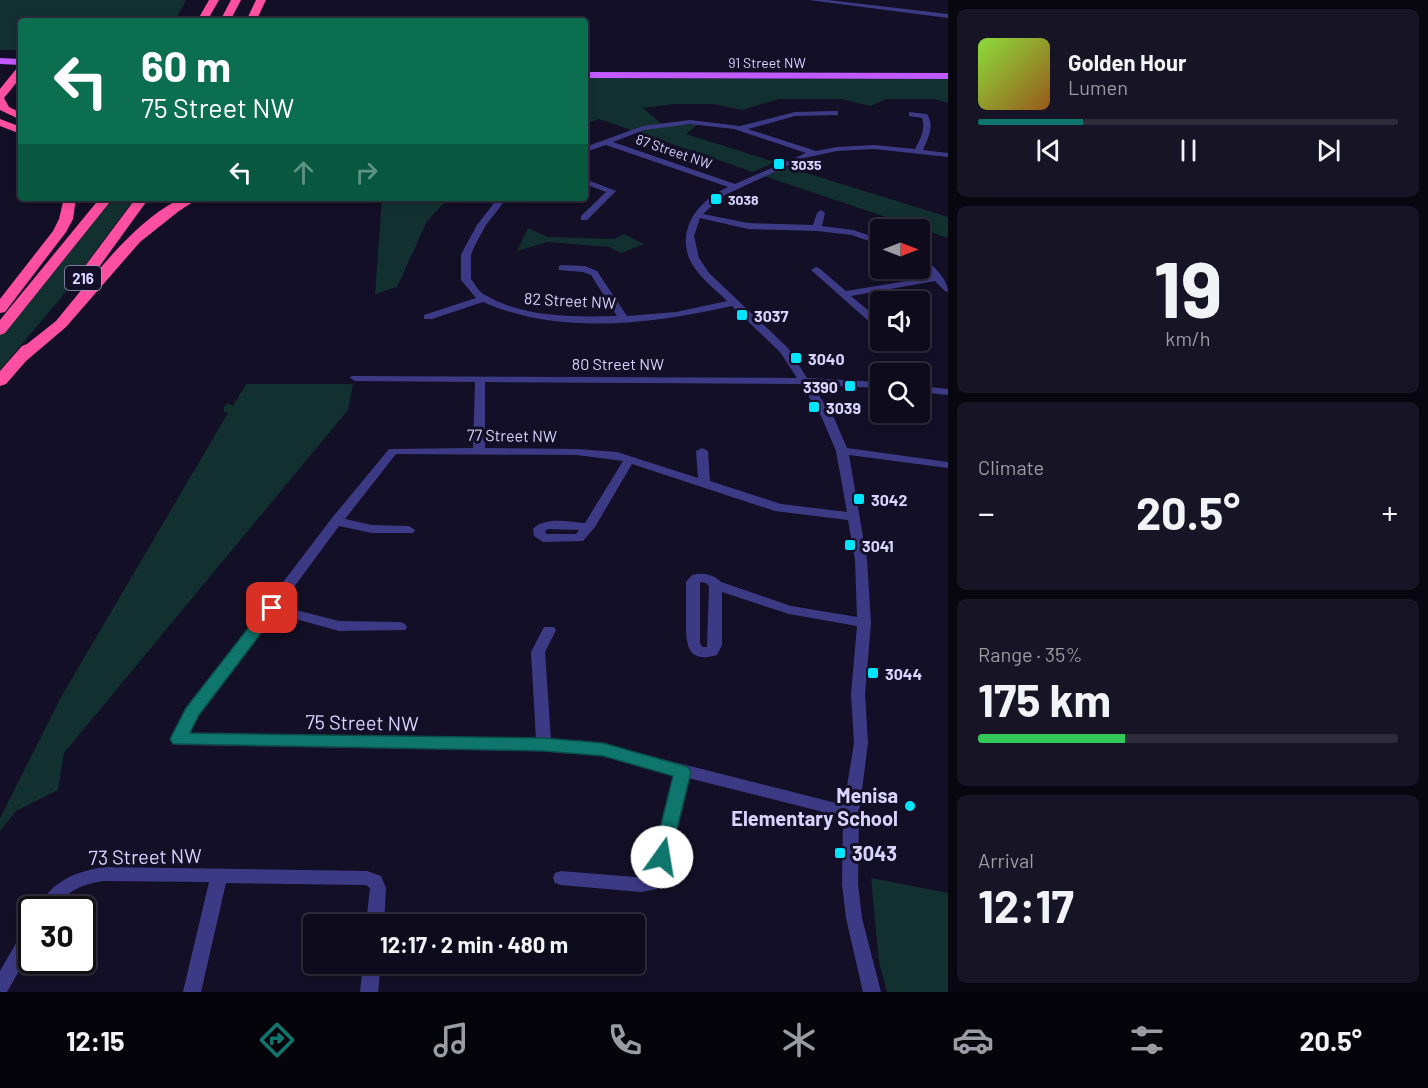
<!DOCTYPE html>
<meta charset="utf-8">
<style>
body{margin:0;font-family:Barlow,sans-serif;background:#171425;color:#f1f3f6;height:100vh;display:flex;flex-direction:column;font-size:22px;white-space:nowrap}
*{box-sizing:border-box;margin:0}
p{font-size:20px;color:#9b9ba3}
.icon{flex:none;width:33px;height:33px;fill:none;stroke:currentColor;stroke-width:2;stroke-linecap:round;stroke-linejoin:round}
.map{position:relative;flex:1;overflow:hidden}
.side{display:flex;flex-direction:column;gap:9px;padding:9px;background:#08060f;width:480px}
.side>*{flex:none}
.hud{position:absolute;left:18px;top:18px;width:570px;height:183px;border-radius:6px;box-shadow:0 3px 9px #0003,0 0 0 2px #2e2b3b;background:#0b6e4f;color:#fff;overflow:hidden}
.needle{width:39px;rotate:90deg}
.tools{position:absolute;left:870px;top:219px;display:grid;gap:12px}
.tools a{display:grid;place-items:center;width:60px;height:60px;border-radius:6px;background:#0e0b1c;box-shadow:0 3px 9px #0003,0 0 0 2px #2e2b3b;font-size:30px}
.speed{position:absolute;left:18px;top:896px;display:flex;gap:12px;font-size:30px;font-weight:700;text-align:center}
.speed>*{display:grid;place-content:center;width:78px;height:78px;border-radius:50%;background:#0e0b1c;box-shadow:0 3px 9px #0003,0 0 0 2px #2e2b3b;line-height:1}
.speed .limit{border:3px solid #111;border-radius:9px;background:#fff;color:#111}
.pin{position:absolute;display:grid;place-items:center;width:51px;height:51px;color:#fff;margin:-26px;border-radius:12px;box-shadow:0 3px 9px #0006}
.me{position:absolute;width:66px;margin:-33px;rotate:13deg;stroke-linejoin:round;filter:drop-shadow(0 0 4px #0008)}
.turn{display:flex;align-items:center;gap:21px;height:126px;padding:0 24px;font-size:27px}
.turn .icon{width:78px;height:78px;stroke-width:2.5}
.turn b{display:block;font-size:42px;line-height:51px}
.lanes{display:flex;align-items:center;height:57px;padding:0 24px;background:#0003;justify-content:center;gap:30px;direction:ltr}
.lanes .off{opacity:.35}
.big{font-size:45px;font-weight:700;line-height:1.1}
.side .tile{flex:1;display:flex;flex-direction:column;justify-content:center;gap:9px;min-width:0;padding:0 21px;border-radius:9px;background:#171425}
.side .dial{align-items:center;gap:0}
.dial b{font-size:78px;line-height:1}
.song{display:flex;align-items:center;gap:18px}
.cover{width:72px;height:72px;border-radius:9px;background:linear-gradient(135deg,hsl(90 70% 55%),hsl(30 70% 35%))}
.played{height:6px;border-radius:3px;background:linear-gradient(90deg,#0f766e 25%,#2e2b3b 25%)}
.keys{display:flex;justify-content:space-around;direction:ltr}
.heat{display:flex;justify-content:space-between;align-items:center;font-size:33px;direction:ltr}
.charge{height:9px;border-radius:4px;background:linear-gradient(90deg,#34c759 35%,#2e2b3b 0)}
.trip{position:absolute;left:303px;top:914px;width:342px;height:60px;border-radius:6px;background:#0e0b1c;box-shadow:0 3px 9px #0003,0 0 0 2px #2e2b3b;font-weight:700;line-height:60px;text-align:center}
.menu{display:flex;height:96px;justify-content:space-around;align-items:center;background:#06040b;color:#9b9ba3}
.menu .icon{width:42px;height:42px}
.menu .current{color:#0f766e}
.menu b{font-size:27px;color:#f1f3f6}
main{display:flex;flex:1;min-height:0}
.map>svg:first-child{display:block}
.green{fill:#12302f}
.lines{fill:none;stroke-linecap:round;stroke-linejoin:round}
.minor{fill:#3d3a85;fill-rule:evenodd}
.major{fill:#c25bff;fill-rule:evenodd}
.highway{fill:#ff4fa3;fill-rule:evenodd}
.route{fill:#0f766e;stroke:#0a4d48;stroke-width:1.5}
.poi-dot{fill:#00e5ff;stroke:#130f26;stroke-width:2}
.labels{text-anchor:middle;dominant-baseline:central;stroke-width:6;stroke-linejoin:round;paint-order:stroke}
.far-street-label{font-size:14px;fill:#d9d4ff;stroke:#130f26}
.far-poi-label{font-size:14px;font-weight:bold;fill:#d9d4ff;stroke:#130f26;text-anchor:start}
.shield{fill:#130f26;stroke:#9e99be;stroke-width:1.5}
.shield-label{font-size:15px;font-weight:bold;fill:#d9d4ff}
.street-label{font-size:16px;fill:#d9d4ff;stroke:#130f26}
.poi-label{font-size:16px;font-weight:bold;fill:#d9d4ff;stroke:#130f26;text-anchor:start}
.near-street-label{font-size:20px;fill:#d9d4ff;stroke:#130f26}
.near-poi-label{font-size:20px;font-weight:bold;fill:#d9d4ff;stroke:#130f26;text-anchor:end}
</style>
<main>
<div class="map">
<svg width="948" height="992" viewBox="0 0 948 992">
<rect width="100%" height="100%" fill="#130f26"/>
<g class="green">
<polygon points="0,0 186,0 175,21 21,21 21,50 0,50"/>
<polygon points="585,78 948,79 948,103 934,99 887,99 870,106 841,99 779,99 742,110 713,104 674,104 643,108 664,126 698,124 686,134 775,162 753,172 599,119 585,124"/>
<polygon points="787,167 948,217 948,238 764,176"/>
<polygon points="112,198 135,198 60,299 0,370 0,335 54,272"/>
<polygon points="382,198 449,198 427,221 397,287 375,294"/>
<polygon points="528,228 548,237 614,239 624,234 644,244 621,253 609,247 548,242 517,251"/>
<polygon points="246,384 353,384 348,410 64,753 58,790 16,811 0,831 0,818 61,697 228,413 224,412 224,407 228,403 233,406"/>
<polygon points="871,878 948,893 948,992 887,992 879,962"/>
</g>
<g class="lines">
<g class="minor">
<polygon points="809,0 828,0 948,14 948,18"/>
<path d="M835 111H838V115L795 116 748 129 816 151 837 147 874 145 915 149C920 139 926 129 922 118L909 116V112L927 114C935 126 928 138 923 150L948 153V157L874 149 837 151 804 158 723 196 703 214 748 223 813 225 817 213 821 210 825 213 822 226 853 230 880 239V245L852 235 817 231 748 229 700 218 694 236 699 258 709 273 788 348 807 378 880 382V388L812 385 834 418 847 448 948 462V468L849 455 867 560 871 623 865 694 868 743 859 813 858 884 862 918 881 992H863L846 918 842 884 843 817 688 778 665 878 657 889 641 892 561 885 555 883 553 878 555 873 561 871 647 878 650 875 674 774 603 756 579 752 179 745 174 743 172 739 187 708 332 518 389 449 473 448 475 382 355 381 350 378 351 376 797 378 780 352 732 306C652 324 560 336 483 302L432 319H424V315L476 298 461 280V255L465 247 477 225 498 198H507L486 225 474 247 471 255V279C475 285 480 293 487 296 525 318 575 317 617 316L591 275 583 272 559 270V266L562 265 585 266 597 271 627 316 676 312 727 301C714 288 696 275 689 258 677 226 701 199 728 187L606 145 585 152V147L643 126 690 120 740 126 795 112ZM690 124 734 129 806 153 735 184 613 142 644 130ZM485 382 801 384 822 418 836 451 847 512 781 504 710 481 708 451 702 448 696 451 698 478 617 452 577 449 485 448ZM396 454 577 455 623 461 585 523C569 522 545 516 533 529L534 536 543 542 583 541 595 527 632 464 775 511 848 520 855 560 857 617 791 606 721 582C713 574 703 572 692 575L686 582C686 595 686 607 686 620 686 643 686 664 717 655L722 645V592L789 614 857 626 851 694 854 743 844 805 603 744 579 740H551L545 652 556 630 554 627H544L531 652 536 740 189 734 198 714 274 613 339 631 405 630 407 627 405 624 400 622 339 621 280 606 339 526 372 533H413L415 530 409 526 372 525 345 519ZM548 529 579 530 576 534H546L545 531ZM700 582 706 583 709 586 707 647H703L700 644Z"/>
<polygon points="585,179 616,191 587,220 581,220 581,216 606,192 585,184"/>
<path d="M920 257C932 263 948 279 948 292L945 291 935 281 851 296 880 320V324H872L811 270 816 267 819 268 846 291 931 277 920 265Z"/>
<polygon points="920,386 948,389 948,395 920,392"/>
<path d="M104 867 367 871 381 876 386 888 384 924H366L370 888 366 885 226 883 201 992H183L209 882 104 881C82 884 68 890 55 909H38C51 881 75 872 104 867Z"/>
<polygon points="32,924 32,948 7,992 0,992 0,971 26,926"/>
<polygon points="363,963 381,963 378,992 360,992"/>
</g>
<g class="major">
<polygon points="0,58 21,59 21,65 0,64"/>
<polygon points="585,72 948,73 948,79 585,78"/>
</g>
<g class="highway">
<polygon points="209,0 219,0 207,21 197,21"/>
<polygon points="231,0 241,0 230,21 220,21"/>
<polygon points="256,0 266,0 256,21 246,21"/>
<polygon points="21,67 21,77 4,98 9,107 21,113 21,120 0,110 0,89 17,68"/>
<polygon points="0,119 21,127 21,134 0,126"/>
<polygon points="64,198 76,198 73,219 66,232 5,312 0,313 0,299 53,231 59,219"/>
<polygon points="100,198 113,198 5,333 0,335 0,320"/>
<path d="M136 198H149L86 285C109 257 147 213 181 199 186 197 193 198 199 198L179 211 140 242 66 327 26 361 6 384 0 386V371L22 346 27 344 56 321 83 288H73L71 285Z"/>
</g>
</g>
<polygon class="route" points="272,602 280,608 278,611 199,715 190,733 544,738 603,743 688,767 691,772 669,862 662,865 656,862 653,857 673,776 603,756 544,751 173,744 170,739 186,708 267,604"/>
<g class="poi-dot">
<rect x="773" y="158" width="12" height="12" rx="3"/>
<rect x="710" y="193" width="12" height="12" rx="3"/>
<rect x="736" y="309" width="12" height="12" rx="3"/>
<rect x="790" y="352" width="12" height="12" rx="3"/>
<rect x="844" y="380" width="12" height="12" rx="3"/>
<rect x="808" y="401" width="12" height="12" rx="3"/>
<rect x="853" y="493" width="12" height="12" rx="3"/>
<rect x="844" y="539" width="12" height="12" rx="3"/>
<rect x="867" y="667" width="12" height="12" rx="3"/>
<circle cx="910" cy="806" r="6"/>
<rect x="834" y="847" width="12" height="12" rx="3"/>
</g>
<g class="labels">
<g class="far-street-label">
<text x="767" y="62">91 Street NW</text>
<text transform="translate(674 151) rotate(19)">87 Street NW</text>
</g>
<g class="far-poi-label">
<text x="791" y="164">3035</text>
<text x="728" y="199">3038</text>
</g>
<rect class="shield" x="65" y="266" width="36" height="24" rx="4.5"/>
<g class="shield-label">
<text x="83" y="278">216</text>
</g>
<g class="street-label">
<text transform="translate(570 300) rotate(3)">82 Street NW</text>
<text x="618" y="363">80 Street NW</text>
<text transform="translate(512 435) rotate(1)">77 Street NW</text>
</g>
<g class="poi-label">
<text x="754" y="315">3037</text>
<text x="808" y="358">3040</text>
<text x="838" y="386" text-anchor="end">3390</text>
<text x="826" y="407">3039</text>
<text x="871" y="499">3042</text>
<text x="862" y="545">3041</text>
<text x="885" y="673">3044</text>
</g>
<g class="near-street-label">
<text transform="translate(362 722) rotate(1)">75 Street NW</text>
<text transform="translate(145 856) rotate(-1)">73 Street NW</text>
</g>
<g class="near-poi-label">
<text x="898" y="795">Menisa<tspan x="898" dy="23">Elementary School</tspan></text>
<text x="852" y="853" text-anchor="start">3043</text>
</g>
</g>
</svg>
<div class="tools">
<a><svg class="needle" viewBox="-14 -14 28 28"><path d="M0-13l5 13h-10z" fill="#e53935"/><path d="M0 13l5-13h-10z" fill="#9b9ba3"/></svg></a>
<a><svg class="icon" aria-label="sound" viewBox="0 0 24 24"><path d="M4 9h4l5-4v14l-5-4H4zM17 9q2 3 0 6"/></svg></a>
<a><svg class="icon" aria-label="search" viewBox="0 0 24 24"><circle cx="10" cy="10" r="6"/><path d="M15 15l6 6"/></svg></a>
</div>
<div class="speed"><div class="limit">30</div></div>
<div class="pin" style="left:272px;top:608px;background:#d93025"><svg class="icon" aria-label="arrive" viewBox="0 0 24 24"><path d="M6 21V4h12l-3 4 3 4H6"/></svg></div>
<svg class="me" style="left:662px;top:857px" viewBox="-20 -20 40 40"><circle r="19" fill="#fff"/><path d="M0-13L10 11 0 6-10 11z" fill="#0f766e"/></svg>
<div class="trip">12:17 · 2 min · 480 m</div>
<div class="hud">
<div class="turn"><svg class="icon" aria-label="left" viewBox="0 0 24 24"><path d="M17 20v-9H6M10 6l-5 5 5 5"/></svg><div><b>60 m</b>75 Street NW</div></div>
<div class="lanes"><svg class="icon" aria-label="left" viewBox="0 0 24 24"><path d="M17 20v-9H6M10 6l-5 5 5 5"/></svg><svg class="icon off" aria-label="ahead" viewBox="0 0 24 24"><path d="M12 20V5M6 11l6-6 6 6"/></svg><svg class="icon off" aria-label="right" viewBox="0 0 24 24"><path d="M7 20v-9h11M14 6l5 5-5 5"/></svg></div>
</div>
</div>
<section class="side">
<div class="tile">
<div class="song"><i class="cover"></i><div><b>Golden Hour</b><p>Lumen</p></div></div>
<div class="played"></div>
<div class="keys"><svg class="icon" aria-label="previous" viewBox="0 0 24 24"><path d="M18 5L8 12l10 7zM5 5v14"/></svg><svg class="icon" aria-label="pause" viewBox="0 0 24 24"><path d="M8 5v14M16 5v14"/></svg><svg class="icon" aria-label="next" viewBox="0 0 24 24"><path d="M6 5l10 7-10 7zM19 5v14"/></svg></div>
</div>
<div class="tile dial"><b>19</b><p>km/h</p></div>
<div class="tile"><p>Climate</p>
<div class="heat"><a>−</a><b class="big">20.5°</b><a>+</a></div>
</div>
<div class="tile"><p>Range · 35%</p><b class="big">175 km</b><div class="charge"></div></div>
<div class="tile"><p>Arrival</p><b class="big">12:17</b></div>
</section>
</main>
<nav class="menu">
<b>12:15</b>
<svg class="icon current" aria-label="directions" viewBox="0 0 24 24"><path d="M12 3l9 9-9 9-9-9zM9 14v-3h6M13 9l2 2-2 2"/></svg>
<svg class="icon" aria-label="music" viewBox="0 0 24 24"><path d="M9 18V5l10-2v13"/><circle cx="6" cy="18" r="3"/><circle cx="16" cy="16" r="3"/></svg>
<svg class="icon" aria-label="phone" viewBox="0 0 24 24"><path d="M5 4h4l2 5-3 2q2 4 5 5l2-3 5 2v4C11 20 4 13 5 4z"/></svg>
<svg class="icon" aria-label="climate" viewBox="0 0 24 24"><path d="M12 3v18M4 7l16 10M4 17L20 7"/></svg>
<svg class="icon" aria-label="car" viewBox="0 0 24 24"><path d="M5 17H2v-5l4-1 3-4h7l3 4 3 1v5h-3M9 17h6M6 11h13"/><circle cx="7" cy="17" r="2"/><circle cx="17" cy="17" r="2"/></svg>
<svg class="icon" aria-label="filters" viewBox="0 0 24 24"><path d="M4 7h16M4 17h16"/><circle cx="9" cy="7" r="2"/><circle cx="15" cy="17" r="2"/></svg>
<b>20.5°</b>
</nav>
